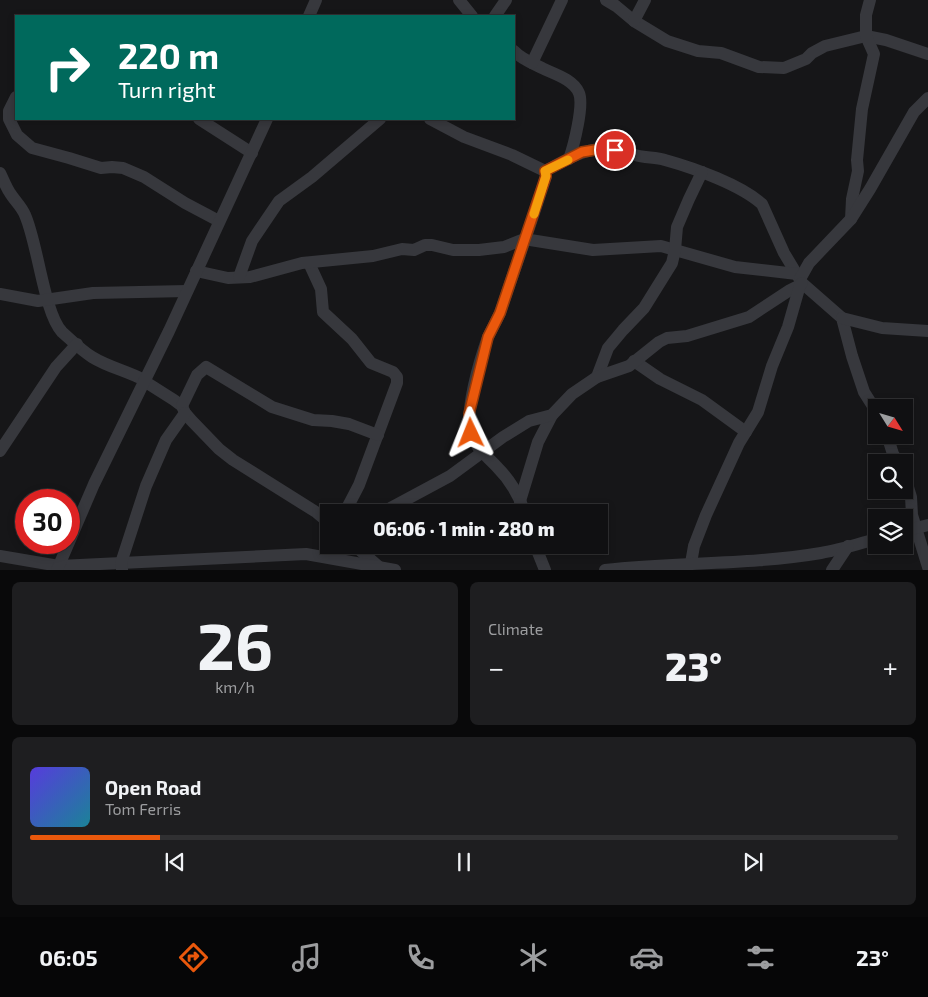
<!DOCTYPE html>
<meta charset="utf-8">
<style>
body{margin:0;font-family:"Exo 2",sans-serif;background:#1e1e20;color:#f1f3f6;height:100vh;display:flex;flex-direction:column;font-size:19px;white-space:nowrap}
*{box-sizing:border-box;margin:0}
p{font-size:16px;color:#9c9d9f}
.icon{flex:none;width:28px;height:28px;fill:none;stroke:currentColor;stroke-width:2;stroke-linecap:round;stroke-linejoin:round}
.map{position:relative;height:570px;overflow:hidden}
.side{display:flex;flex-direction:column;gap:12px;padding:12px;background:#09090a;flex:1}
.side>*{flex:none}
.top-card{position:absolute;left:15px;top:15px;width:500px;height:105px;border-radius:0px;box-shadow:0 2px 8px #0003,0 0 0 1px #303032;background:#00695c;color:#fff;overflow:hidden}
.needle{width:32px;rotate:127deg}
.buttons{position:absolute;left:868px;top:399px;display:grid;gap:10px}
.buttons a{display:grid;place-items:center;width:45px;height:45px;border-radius:0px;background:#101012;box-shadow:0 2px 8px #0003,0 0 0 1px #303032;font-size:25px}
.speed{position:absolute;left:15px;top:489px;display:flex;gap:10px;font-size:25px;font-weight:700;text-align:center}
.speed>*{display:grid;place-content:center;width:65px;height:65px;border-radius:50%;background:#101012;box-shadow:0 2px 8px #0003,0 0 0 1px #303032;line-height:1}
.speed .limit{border:8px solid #d22;background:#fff;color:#111}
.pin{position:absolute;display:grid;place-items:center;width:42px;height:42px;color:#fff;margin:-21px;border:2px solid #fff;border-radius:50%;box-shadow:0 1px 5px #0007}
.me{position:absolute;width:55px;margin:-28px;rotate:358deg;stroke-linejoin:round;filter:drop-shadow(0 0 4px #0008)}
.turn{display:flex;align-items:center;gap:18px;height:105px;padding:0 20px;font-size:22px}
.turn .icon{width:65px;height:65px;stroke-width:2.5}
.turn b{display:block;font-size:35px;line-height:42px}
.big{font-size:38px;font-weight:800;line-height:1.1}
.side .widget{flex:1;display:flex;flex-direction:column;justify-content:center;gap:8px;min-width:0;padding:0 18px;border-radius:8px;background:#1e1e20}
.side .dial{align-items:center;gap:0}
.dial b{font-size:65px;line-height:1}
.song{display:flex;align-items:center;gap:15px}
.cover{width:60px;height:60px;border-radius:8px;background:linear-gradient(135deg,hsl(250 70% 55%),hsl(190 70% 35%))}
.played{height:5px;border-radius:2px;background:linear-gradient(90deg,#ea580c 15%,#303032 15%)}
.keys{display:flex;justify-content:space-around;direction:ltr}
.heat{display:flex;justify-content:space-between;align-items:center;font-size:28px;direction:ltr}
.side .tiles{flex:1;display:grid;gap:12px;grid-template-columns:1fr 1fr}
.widget:last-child{grid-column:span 2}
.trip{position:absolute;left:320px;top:504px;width:288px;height:50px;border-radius:0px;background:#101012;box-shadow:0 2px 8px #0003,0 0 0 1px #303032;font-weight:800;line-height:50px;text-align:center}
.tab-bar{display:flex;height:80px;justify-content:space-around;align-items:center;background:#060607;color:#9c9d9f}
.tab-bar .icon{width:35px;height:35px}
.tab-bar .active{color:#ea580c}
.tab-bar b{font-size:22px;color:#f1f3f6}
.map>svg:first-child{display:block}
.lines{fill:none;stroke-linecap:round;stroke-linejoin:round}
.minor{stroke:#37383d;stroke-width:12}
.route-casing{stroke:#983908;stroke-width:12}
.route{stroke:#ea580c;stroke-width:9}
.slow{stroke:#f59e0b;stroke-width:9}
</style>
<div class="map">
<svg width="928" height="570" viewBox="0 0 928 570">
<rect width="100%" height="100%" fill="#161618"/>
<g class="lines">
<g class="minor">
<polyline points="459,0 472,16"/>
<polyline points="606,0 616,6 634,21 667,41 698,51 721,53 759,67 784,68 806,59 812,53 825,46 866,36 886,40 928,54"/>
<polyline points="309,16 316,0"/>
<polyline points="495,16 506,0"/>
<polyline points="634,21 645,0"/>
<path d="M514 51C521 59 534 64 544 69 555 74 574 80 579 93 584 105 574 145 569 159"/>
<polyline points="532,63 562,0"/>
<polyline points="16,97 9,111 9,119 17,135 32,148 69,158 101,168 112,167 123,168 144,177 185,203 219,221"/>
<polyline points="199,119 252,153"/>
<path d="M430 119 464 137 512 155 545 171 546 176C532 221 516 265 501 310 498 319 492 328 488 337 480 359 464 413 471 434 476 449 487 456 497 467 509 479 520 496 524 512"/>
<path d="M545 171C563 162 580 150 601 149 614 148 623 153 635 155 645 158 656 157 665 160 694 168 741 185 762 204L784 253 802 283 842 318 852 356 864 392 876 411"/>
<path d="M0 173C3 179 6 187 10 193 15 201 22 207 25 215 38 244 44 313 62 332 71 340 82 351 92 357 108 367 127 371 144 380"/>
<polyline points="851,219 852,199 858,171 857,160 862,109 874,54 866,36 866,15 870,0"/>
<polyline points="309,263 321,289 323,312 352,339 371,363 393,372 397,377 397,383 359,485 345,512"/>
<polyline points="196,271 228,278 250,277 302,263 373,256 402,249 414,250 425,245 432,245 453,250 479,250 504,247 524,239 593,250 661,246 735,267 797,274"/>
<polyline points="239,277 252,241 279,201 312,177 380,119"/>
<polyline points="800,279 809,263 851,219 870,189 914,112 928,98"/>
<polyline points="0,294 38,301 93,293 187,291"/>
<polyline points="842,318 882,328 928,331"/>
<polyline points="634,361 660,379 702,400 746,432"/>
<polyline points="597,377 608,348 623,330 644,308 672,263 675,250 677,227 689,199 702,172"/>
<polyline points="144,381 174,400 182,406 185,413 191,420 219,449 233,460 316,512 329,523"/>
<polyline points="182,406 197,375 206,367 272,407 313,420 332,421 349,424 378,435"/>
<polyline points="887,435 893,454 898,462"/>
<polyline points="0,451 56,367 77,344"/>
<polyline points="904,474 911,497 912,515 928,567"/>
<polyline points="520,501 538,442 552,415"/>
<polyline points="383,512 450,476 503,437 529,421 552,415 572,394 597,377 629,366 659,342 667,338 687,336 749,317 790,290 800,285"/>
<polyline points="904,531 928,525"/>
<polyline points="354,545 378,566"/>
<polyline points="535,545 545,570"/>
<polyline points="0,556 59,566 306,554 395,570"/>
<polyline points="691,563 694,546 706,515 739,443 758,412 772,366 788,327 800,285 802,283"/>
<polyline points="122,569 121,563 146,486 166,440 185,413"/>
<polyline points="57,570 94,484 169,331 267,119"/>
<path d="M605 570C677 562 750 565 821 553 840 550 858 544 876 539"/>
<polyline points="832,570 848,546"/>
</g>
</g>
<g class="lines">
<g class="route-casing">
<polyline id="route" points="471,433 469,414 488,337 500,313 546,176 545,171 582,152 601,149 615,150"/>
</g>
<use href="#route" class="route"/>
<polyline class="slow" points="534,214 546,176 545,171 568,160"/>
</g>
</svg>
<div class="buttons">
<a><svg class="needle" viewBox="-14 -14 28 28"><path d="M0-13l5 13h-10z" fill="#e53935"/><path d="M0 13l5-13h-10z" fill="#9c9d9f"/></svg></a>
<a><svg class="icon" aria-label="search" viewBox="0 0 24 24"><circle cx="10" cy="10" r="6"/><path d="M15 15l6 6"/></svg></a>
<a><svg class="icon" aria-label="layers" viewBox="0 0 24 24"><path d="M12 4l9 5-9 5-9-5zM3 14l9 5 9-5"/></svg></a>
</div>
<div class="speed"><div class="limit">30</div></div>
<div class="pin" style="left:615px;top:150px;background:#d93025"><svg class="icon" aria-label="arrive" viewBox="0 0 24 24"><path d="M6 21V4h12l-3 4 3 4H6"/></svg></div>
<svg class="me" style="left:471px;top:433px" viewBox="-20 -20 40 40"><path d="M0-17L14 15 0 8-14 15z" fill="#ea580c" stroke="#fff" stroke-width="4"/></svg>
<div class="trip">06:06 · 1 min · 280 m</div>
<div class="top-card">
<div class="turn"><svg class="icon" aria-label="right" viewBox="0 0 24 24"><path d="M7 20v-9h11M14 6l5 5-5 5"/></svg><div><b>220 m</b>Turn right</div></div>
</div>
</div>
<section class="side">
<div class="tiles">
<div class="widget dial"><b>26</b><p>km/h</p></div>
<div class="widget"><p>Climate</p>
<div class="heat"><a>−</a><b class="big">23°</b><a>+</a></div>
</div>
<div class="widget">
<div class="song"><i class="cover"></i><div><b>Open Road</b><p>Tom Ferris</p></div></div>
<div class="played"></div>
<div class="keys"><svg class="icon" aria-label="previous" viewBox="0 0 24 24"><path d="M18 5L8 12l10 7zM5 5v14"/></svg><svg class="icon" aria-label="pause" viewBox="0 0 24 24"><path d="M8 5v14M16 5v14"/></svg><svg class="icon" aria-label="next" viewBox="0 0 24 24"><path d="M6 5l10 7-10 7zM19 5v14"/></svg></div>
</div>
</div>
</section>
<nav class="tab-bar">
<b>06:05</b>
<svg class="icon active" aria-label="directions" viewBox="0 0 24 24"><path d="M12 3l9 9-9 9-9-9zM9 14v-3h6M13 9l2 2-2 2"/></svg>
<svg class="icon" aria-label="music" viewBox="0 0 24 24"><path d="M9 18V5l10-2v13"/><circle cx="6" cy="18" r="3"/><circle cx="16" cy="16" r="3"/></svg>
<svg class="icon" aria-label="phone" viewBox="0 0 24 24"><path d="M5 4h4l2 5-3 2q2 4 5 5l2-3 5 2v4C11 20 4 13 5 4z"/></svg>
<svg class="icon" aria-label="climate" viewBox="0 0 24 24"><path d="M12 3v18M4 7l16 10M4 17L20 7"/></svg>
<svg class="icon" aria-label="car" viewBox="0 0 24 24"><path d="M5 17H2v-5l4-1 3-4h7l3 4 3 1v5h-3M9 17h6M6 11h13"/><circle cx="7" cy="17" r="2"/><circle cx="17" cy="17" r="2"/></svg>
<svg class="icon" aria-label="filters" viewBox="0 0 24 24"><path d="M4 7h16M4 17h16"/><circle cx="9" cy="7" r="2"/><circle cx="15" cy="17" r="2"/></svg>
<b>23°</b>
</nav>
